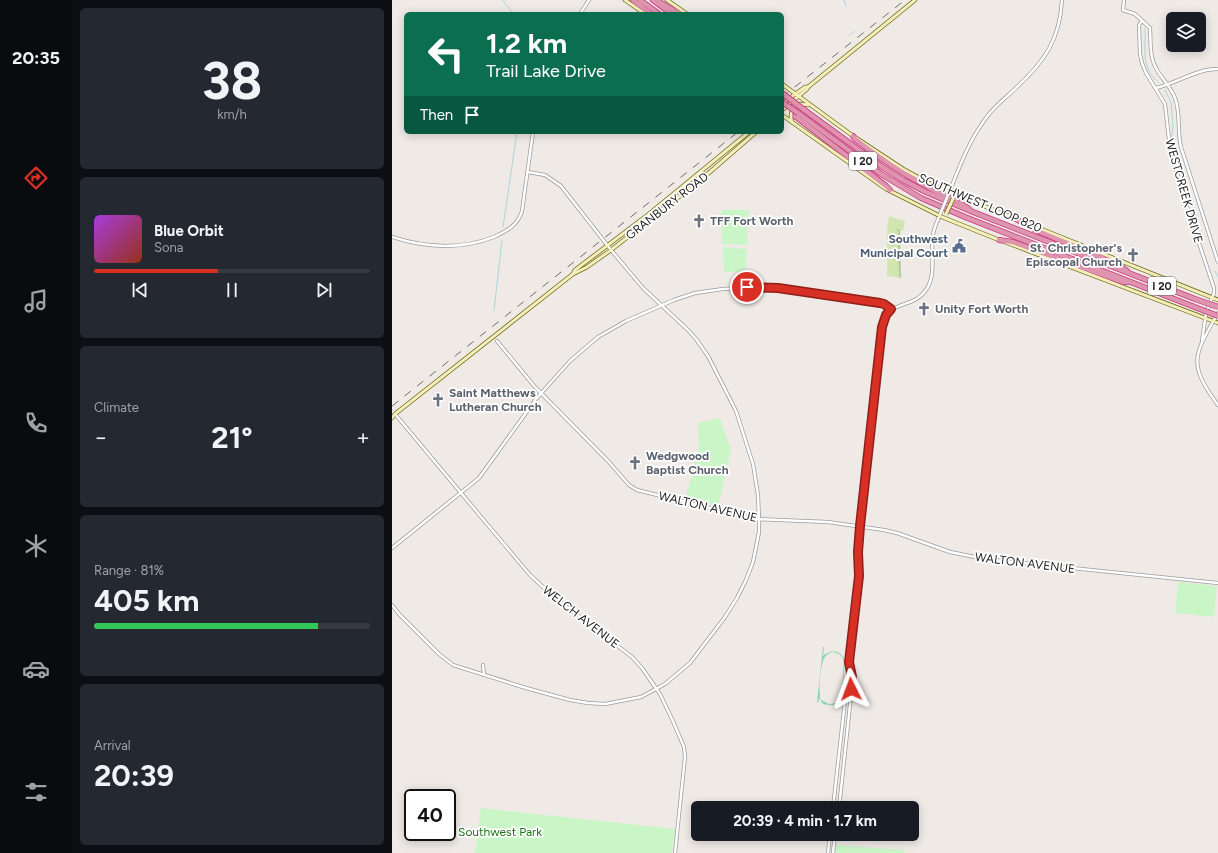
<!DOCTYPE html>
<meta charset="utf-8">
<style>
body{margin:0;font-family:Figtree,sans-serif;background:#242831;color:#f1f3f6;height:100vh;display:flex;flex-direction:column;font-size:15px;white-space:nowrap}
*{box-sizing:border-box;margin:0}
p{font-size:13px;color:#9ea1a6}
.icon{flex:none;width:22px;height:22px;fill:none;stroke:currentColor;stroke-width:2;stroke-linecap:round;stroke-linejoin:round}
.map{position:relative;flex:1;overflow:hidden}
.side{display:flex;flex-direction:column;gap:8px;padding:8px;background:#0d0f14;width:320px}
.side>*{flex:none}
.hud{position:absolute;left:12px;top:12px;width:380px;height:122px;border-radius:6px;box-shadow:0 2px 10px #0003;background:#0b6e4f;color:#fff;overflow:hidden}
.tools{position:absolute;left:774px;top:12px;display:grid;gap:8px}
.tools a{display:grid;place-items:center;width:40px;height:40px;border-radius:6px;background:#171b24;box-shadow:0 2px 10px #0003;font-size:20px}
.speed{position:absolute;left:12px;top:789px;display:flex;gap:8px;font-size:20px;font-weight:700;text-align:center}
.speed>*{display:grid;place-content:center;width:52px;height:52px;border-radius:50%;background:#171b24;box-shadow:0 2px 10px #0003;line-height:1}
.speed .limit{border:2px solid #111;border-radius:6px;background:#fff;color:#111}
.pin{position:absolute;display:grid;place-items:center;width:34px;height:34px;color:#fff;margin:-17px;border:2px solid #fff;border-radius:50%;box-shadow:0 1px 4px #0007}
.me{position:absolute;width:44px;margin:-22px;rotate:357deg;stroke-linejoin:round;filter:drop-shadow(0 0 3px #0008)}
.turn{display:flex;align-items:center;gap:14px;height:84px;padding:0 16px;font-size:18px}
.turn .icon{width:52px;height:52px;stroke-width:2.5}
.turn b{display:block;font-size:28px;line-height:34px}
.then{display:flex;align-items:center;height:38px;padding:0 16px;background:#0003;gap:8px;font-size:15px}
.big{font-size:30px;font-weight:700;line-height:1.1}
.side .widget{flex:1;display:flex;flex-direction:column;justify-content:center;gap:6px;min-width:0;padding:0 14px;border-radius:6px;background:#242831}
.side .dial{align-items:center;gap:0}
.dial b{font-size:52px;line-height:1}
.song{display:flex;align-items:center;gap:12px}
.cover{width:48px;height:48px;border-radius:6px;background:linear-gradient(135deg,hsl(280 70% 55%),hsl(10 70% 35%))}
.played{height:4px;border-radius:2px;background:linear-gradient(90deg,#d93025 45%,#363941 45%)}
.keys{display:flex;justify-content:space-around;direction:ltr}
.heat{display:flex;justify-content:space-between;align-items:center;font-size:22px;direction:ltr}
.charge{height:6px;border-radius:3px;background:linear-gradient(90deg,#34c759 81%,#363941 0)}
.trip{position:absolute;left:299px;top:801px;width:228px;height:40px;border-radius:6px;background:#171b24;box-shadow:0 2px 10px #0003;font-weight:700;line-height:40px;text-align:center}
main{display:flex;flex:1;min-height:0}
.tab-bar{display:flex;flex-direction:column;width:72px;justify-content:space-around;align-items:center;background:#090b0e;color:#9ea1a6}
.tab-bar .icon{width:28px;height:28px}
.tab-bar .current{color:#d93025}
.tab-bar b{font-size:18px;color:#f1f3f6}
.map>svg:first-child{display:block}
.grass{fill:#d2e5b0}
.forest{fill:#b2cb9e}
.park{fill:#caf5c7}
.pitch{fill:#8bd7ad;fill-rule:evenodd}
.lines{fill:none;stroke-linecap:round;stroke-linejoin:round}
.stream{stroke:#aad6d9;stroke-width:1}
.tertiary-casing{stroke:#9c9c9c;stroke-width:4}
.secondary-casing{stroke:#6e690e;stroke-width:4.5}
.motorway-casing{stroke:#cc3480;stroke-width:6}
.tertiary{stroke:#fff;stroke-width:2.5}
.secondary{stroke:#f4eebf;stroke-width:3}
.motorway{stroke:#df94ae;stroke-width:4.5}
.rail{stroke:#6d6d6d;stroke-width:1;stroke-dasharray:8 8;stroke-linecap:butt}
.tertiary-bridge-casing{stroke:#9c9c9c;stroke-width:4;stroke-linecap:butt}
.secondary-bridge-casing{stroke:#6e690e;stroke-width:4.5;stroke-linecap:butt}
.motorway-bridge-casing{stroke:#cc3480;stroke-width:6;stroke-linecap:butt}
.tertiary-bridge{stroke:#fff;stroke-width:2.5}
.secondary-bridge{stroke:#f4eebf;stroke-width:3}
.motorway-bridge{stroke:#df94ae;stroke-width:4.5}
.route-casing{stroke:#8d1f18;stroke-width:10}
.route{stroke:#d93025;stroke-width:7}
.labels{text-anchor:middle;dominant-baseline:central;stroke-width:3.5;stroke-linejoin:round;paint-order:stroke}
.shield{fill:#fff;stroke:#626262;stroke-width:1}
.shield-label{font-size:11px;font-weight:bold;fill:#1f1f1f}
.street-label{font-size:12px;fill:#1f1f1f;stroke:#fff}
.worship-label{font-size:12px;font-weight:bold;fill:#5b616d;stroke:#fff;text-anchor:start}
.service-label{font-size:12px;font-weight:bold;fill:#4e5e75;stroke:#fff;text-anchor:end}
.park-label{font-size:12px;fill:#1c7515;stroke:#fff}
</style>
<main>
<nav class="tab-bar">
<b>20:35</b>
<svg class="icon current" aria-label="directions" viewBox="0 0 24 24"><path d="M12 3l9 9-9 9-9-9zM9 14v-3h6M13 9l2 2-2 2"/></svg>
<svg class="icon" aria-label="music" viewBox="0 0 24 24"><path d="M9 18V5l10-2v13"/><circle cx="6" cy="18" r="3"/><circle cx="16" cy="16" r="3"/></svg>
<svg class="icon" aria-label="phone" viewBox="0 0 24 24"><path d="M5 4h4l2 5-3 2q2 4 5 5l2-3 5 2v4C11 20 4 13 5 4z"/></svg>
<svg class="icon" aria-label="climate" viewBox="0 0 24 24"><path d="M12 3v18M4 7l16 10M4 17L20 7"/></svg>
<svg class="icon" aria-label="car" viewBox="0 0 24 24"><path d="M5 17H2v-5l4-1 3-4h7l3 4 3 1v5h-3M9 17h6M6 11h13"/><circle cx="7" cy="17" r="2"/><circle cx="17" cy="17" r="2"/></svg>
<svg class="icon" aria-label="filters" viewBox="0 0 24 24"><path d="M4 7h16M4 17h16"/><circle cx="9" cy="7" r="2"/><circle cx="15" cy="17" r="2"/></svg>
</nav>
<section class="side">
<div class="widget dial"><b>38</b><p>km/h</p></div>
<div class="widget">
<div class="song"><i class="cover"></i><div><b>Blue Orbit</b><p>Sona</p></div></div>
<div class="played"></div>
<div class="keys"><svg class="icon" aria-label="previous" viewBox="0 0 24 24"><path d="M18 5L8 12l10 7zM5 5v14"/></svg><svg class="icon" aria-label="pause" viewBox="0 0 24 24"><path d="M8 5v14M16 5v14"/></svg><svg class="icon" aria-label="next" viewBox="0 0 24 24"><path d="M6 5l10 7-10 7zM19 5v14"/></svg></div>
</div>
<div class="widget"><p>Climate</p>
<div class="heat"><a>−</a><b class="big">21°</b><a>+</a></div>
</div>
<div class="widget"><p>Range · 81%</p><b class="big">405 km</b><div class="charge"></div></div>
<div class="widget"><p>Arrival</p><b class="big">20:39</b></div>
</section>
<div class="map">
<svg width="826" height="853" viewBox="0 0 826 853">
<rect width="100%" height="100%" fill="#efeae6"/>
<path class="grass" d="M497 216 513 221 511 231 508 230 509 278 495 276C496 256 493 235 497 216Z"/>
<polygon class="forest" points="503,228 508,230 509,278 507,277 507,274 506,246 507,239 506,231"/>
<g class="park">
<polygon points="329,210 357,210 355,245 330,244"/>
<polygon points="331,247 355,249 353,272 332,272"/>
<polygon points="328,418 339,450 326,508 293,500 307,447 306,423"/>
<polygon points="786,582 825,586 822,617 783,613"/>
<polygon points="89,808 283,829 280,853 83,853"/>
<polygon points="443,845 512,850 513,853 442,853"/>
</g>
<path class="pitch" d="M431 647H432L431 656C439 649 449 650 453 661L450 695 448 700 442 705H437L431 704 427 698 426 703 425 702ZM441 652C445 653 449 654 451 659 453 664 450 694 447 699 445 703 441 704 437 704L429 700C426 694 428 663 433 657 435 654 437 653 441 652Z"/>
<g class="lines">
<g class="stream">
<polyline points="111,0 121,14"/>
<polyline points="452,0 454,6"/>
<path d="M753 29C754 44 750 59 758 73 760 77 764 79 767 83"/>
<polyline points="457,36 462,31"/>
<polyline points="773,90 779,102 781,127 780,135 781,143 787,155 799,199 806,220"/>
<polyline points="111,227 125,132"/>
<polyline points="823,271 826,277"/>
<polyline points="102,310 110,240"/>
</g>
<g class="tertiary-casing">
<g id="tertiary">
<path d="M732 0 731 10 743 14 758 28C759 42 757 57 765 70 771 80 779 87 783 98 789 114 785 131 789 147L826 262"/>
<polyline points="188,14 197,0"/>
<polyline points="750,21 747,25 748,54 750,63 754,73 773,104 778,148 793,201 822,288 822,293 814,313 810,341"/>
<path d="M764 88C785 83 804 69 826 69"/>
<path d="M557 193C568 165 578 138 597 114 605 104 616 96 625 87 653 61 668 39 670 0"/>
<path d="M0 237C34 248 68 250 102 237 115 231 126 225 130 211L141 132"/>
<path d="M826 313C802 355 795 363 826 405"/>
<polyline points="105,341 143,387 217,462 237,485 245,490 362,519 436,522 492,530 505,533 558,552 593,559 826,583"/>
<polyline points="3,414 90,518 138,575 162,597 240,657 250,668 268,694 280,719 292,747 293,757 283,853"/>
<polyline points="0,548 87,478 144,399 178,361 206,337 234,321 282,300 303,293 331,289 367,287 386,288 488,303 492,304 499,309"/>
<polyline points="0,605 7,614 47,654 61,665 134,688 178,700 196,703 213,704 249,697 273,684 298,663 333,617 345,598 354,580 361,562 367,532 367,520 366,495 361,464 344,411 316,356 304,339 296,330 251,288 219,250 169,186 153,175 136,172"/>
<polyline points="91,665 92,675"/>
<path d="M441 808 467 576 466 552 468 526 491 322C500 299 521 309 534 290 545 274 538 253 541 235 542 227 546 220 549 212"/>
<polyline points="447,808 461,677 458,666"/>
<polyline points="436,853 438,834"/>
<polyline points="441,853 443,834"/>
</g>
</g>
<g class="secondary-casing">
<g id="secondary">
<polyline points="233,0 253,14"/>
<polyline points="275,0 295,14"/>
<polyline points="390,84 461,136 511,169 548,189 625,219"/>
<polyline points="391,103 413,87 416,87"/>
<polyline points="390,110 415,89 416,87 523,0"/>
<polyline points="390,115 494,189 550,217 607,240"/>
<path d="M400 122C397 113 400 108 408 104L416 105"/>
<polyline points="639,225 826,300"/>
<polyline points="613,242 826,323"/>
<polyline points="181,274 195,267 219,250 311,178 364,132"/>
<polyline points="0,418 3,414 181,274 183,270 257,214 357,132"/>
</g>
</g>
<g class="motorway-casing">
<g id="motorway">
<polyline points="241,0 259,14"/>
<polyline points="248,0 267,14"/>
<polyline points="261,0 280,14"/>
<polyline points="264,0 288,14"/>
<polyline points="411,109 489,166 511,180 534,192 581,212 803,299"/>
<polyline points="406,113 489,174 529,198 573,217 800,306"/>
<polyline points="403,116 494,186 498,190"/>
<path d="M461 136 463 139C486 157 509 173 536 187 549 195 566 200 577 209"/>
<polyline points="624,219 648,232 725,264 735,271"/>
<polyline points="607,240 621,242 717,277 731,282 738,282"/>
</g>
</g>
<use href="#tertiary" class="tertiary"/>
<use href="#secondary" class="secondary"/>
<use href="#motorway" class="motorway"/>
<g class="rail">
<polyline points="390,97 513,0"/>
<polyline points="0,406 346,132"/>
</g>
<g class="tertiary-bridge-casing">
<polyline id="tertiary-bridge" points="549,212 556,195"/>
</g>
<g class="secondary-bridge-casing">
<polyline id="secondary-bridge" points="554,214 561,199"/>
</g>
<g class="motorway-bridge-casing">
<g id="motorway-bridge">
<polyline points="390,93 411,109"/>
<polyline points="390,102 406,113"/>
<polyline points="803,299 826,307"/>
<polyline points="800,306 826,316"/>
</g>
</g>
<use href="#tertiary-bridge" class="tertiary-bridge"/>
<use href="#secondary-bridge" class="secondary-bridge"/>
<use href="#motorway-bridge" class="motorway-bridge"/>
</g>
<g class="lines">
<g class="route-casing">
<polyline id="route" points="355,287 386,288 488,303 492,304 499,309 494,315 490,327 468,526 466,552 467,576 457,662 460,677 459,689"/>
</g>
<use href="#route" class="route"/>
</g>
<defs>
<g id="church-bare" transform="scale(1.08)"><path d="M-1.2-6h2.4v3.5h3.3v2.4h-3.3V6h-2.4V-.1h-3.3v-2.4h3.3Z" fill="#6b7280" stroke="#fff" stroke-width="2.5" paint-order="stroke"/></g>
<g id="civic-bare" transform="scale(1.08)"><path d="M-.6-6.5H3V-4.5H.6V-3L4-1V1h2V6H-6V1h2V-1L-.6-3ZM-1.2 2.5V6h2.4V2.5Z" fill="#5c6f8a" stroke="#fff" stroke-width="2.5" paint-order="stroke"/></g>
</defs>
<g fill-rule="evenodd">
<use href="#church-bare" x="307" y="221"/>
<use href="#civic-bare" x="567" y="246"/>
<use href="#church-bare" x="741" y="255"/>
<use href="#church-bare" x="532" y="309"/>
<use href="#church-bare" x="46" y="400"/>
<use href="#church-bare" x="243" y="463"/>
</g>
<g class="labels">
<g class="shield">
<rect x="457" y="152" width="28" height="18" rx="3"/>
<rect x="756" y="277" width="28" height="18" rx="3"/>
</g>
<g class="shield-label">
<text x="471" y="161">I 20</text>
<text x="770" y="286">I 20</text>
</g>
<g class="street-label">
<text transform="translate(792 191) rotate(74)">WESTCREEK DRIVE</text>
<text transform="translate(588 203) rotate(23)">SOUTHWEST LOOP 820</text>
<text transform="translate(275 206) rotate(-38)">GRANBURY ROAD</text>
<text transform="translate(316 507) rotate(13)">WALTON AVENUE</text>
<text transform="translate(633 563) rotate(7)">WALTON AVENUE</text>
<text transform="translate(189 617) rotate(38)">WELCH AVENUE</text>
</g>
<g class="worship-label">
<text x="318" y="221">TFF Fort Worth</text>
<text x="730" y="248" text-anchor="end">St. Christopher's<tspan x="730" dy="14">Episcopal Church</tspan></text>
<text x="543" y="309">Unity Fort Worth</text>
<text x="57" y="393">Saint Matthews<tspan x="57" dy="14">Lutheran Church</tspan></text>
<text x="254" y="456">Wedgwood<tspan x="254" dy="14">Baptist Church</tspan></text>
</g>
<g class="service-label">
<text x="556" y="239">Southwest<tspan x="556" dy="14">Municipal Court</tspan></text>
</g>
<g class="park-label">
<text x="108" y="832">Southwest Park</text>
</g>
</g>
</svg>
<div class="tools">
<a><svg class="icon" aria-label="layers" viewBox="0 0 24 24"><path d="M12 4l9 5-9 5-9-5zM3 14l9 5 9-5"/></svg></a>
</div>
<div class="speed"><div class="limit">40</div></div>
<div class="pin" style="left:355px;top:287px;background:#d93025"><svg class="icon" aria-label="arrive" viewBox="0 0 24 24"><path d="M6 21V4h12l-3 4 3 4H6"/></svg></div>
<svg class="me" style="left:459px;top:689px" viewBox="-20 -20 40 40"><path d="M0-17L14 15 0 8-14 15z" fill="#d93025" stroke="#fff" stroke-width="4"/></svg>
<div class="trip">20:39 · 4 min · 1.7 km</div>
<div class="hud">
<div class="turn"><svg class="icon" aria-label="left" viewBox="0 0 24 24"><path d="M17 20v-9H6M10 6l-5 5 5 5"/></svg><div><b>1.2 km</b>Trail Lake Drive</div></div>
<div class="then">Then<svg class="icon" aria-label="arrive" viewBox="0 0 24 24"><path d="M6 21V4h12l-3 4 3 4H6"/></svg></div>
</div>
</div>
</main>
